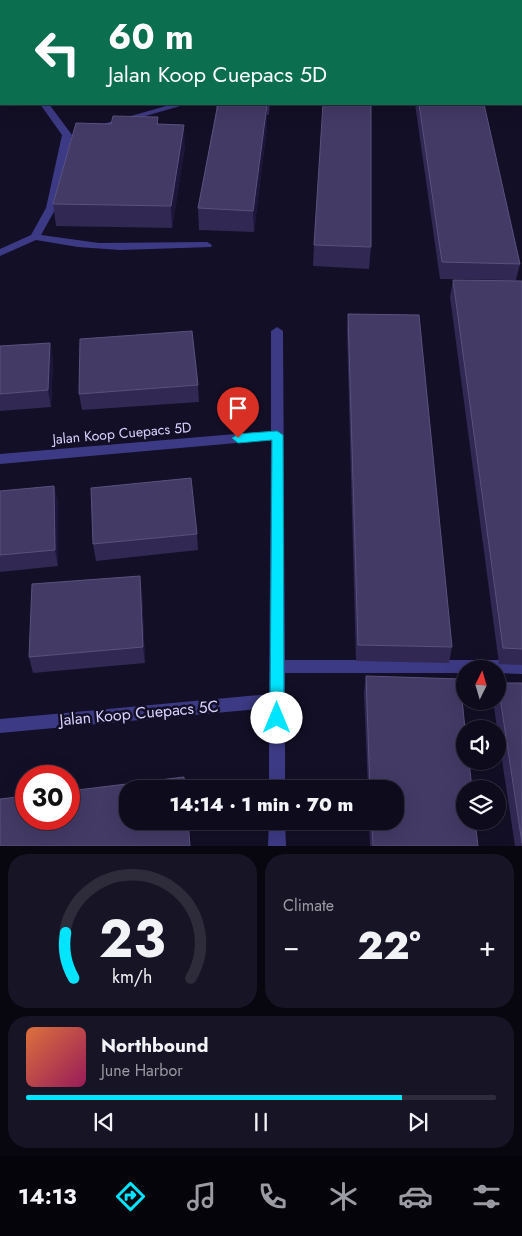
<!DOCTYPE html>
<meta charset="utf-8">
<style>
body{margin:0;font-family:Jost,sans-serif;background:#171425;color:#f1f3f6;height:100vh;display:flex;flex-direction:column;font-size:19px;white-space:nowrap}
*{box-sizing:border-box;margin:0}
p{font-size:16px;color:#9b9ba3}
.icon{flex:none;width:28px;height:28px;fill:none;stroke:currentColor;stroke-width:2;stroke-linecap:round;stroke-linejoin:round}
.map{position:relative;height:846px;overflow:hidden}
.sheet{display:flex;flex-direction:column;gap:8px;padding:8px;background:#08060f;flex:1}
.sheet>*{flex:none}
.top-card{position:absolute;left:0px;top:0px;width:522px;height:105px;box-shadow:0 5px 20px #0002,0 0 0 1px #2e2b3b;background:#0b6e4f;color:#fff;overflow:hidden}
.needle{width:32px;rotate:5deg}
.tools{position:absolute;left:456px;top:660px;display:grid;gap:10px}
.tools a{display:grid;place-items:center;width:50px;height:50px;border-radius:50%;background:#0e0b1c;box-shadow:0 5px 20px #0002,0 0 0 1px #2e2b3b;font-size:25px}
.speed{position:absolute;left:15px;top:765px;display:flex;gap:10px;font-size:25px;font-weight:700;text-align:center}
.speed>*{display:grid;place-content:center;width:65px;height:65px;border-radius:50%;background:#0e0b1c;box-shadow:0 5px 20px #0002,0 0 0 1px #2e2b3b;line-height:1}
.speed .limit{border:8px solid #d22;background:#fff;color:#111}
.pin{position:absolute;display:grid;place-items:center;width:42px;height:42px;color:#fff;margin:-51px -21px;border-radius:50% 50% 50% 0;rotate:-45deg;box-shadow:0 0 5px #0007}
.pin .icon{rotate:45deg}
.me{position:absolute;width:55px;margin:-28px;rotate:0deg;stroke-linejoin:round;filter:drop-shadow(0 0 4px #0008)}
.turn{display:flex;align-items:center;gap:18px;height:105px;padding:0 25px;font-size:22px}
.turn .icon{width:65px;height:65px;stroke-width:2.5}
.turn b{display:block;font-size:35px;line-height:42px}
.big{font-size:38px;font-weight:800;line-height:1.1}
.sheet .card{flex:1;display:flex;flex-direction:column;justify-content:center;gap:8px;min-width:0;padding:0 18px;border-radius:20px;background:#171425}
.sheet .dial{align-items:center;gap:0}
.dial svg{height:130px;overflow:visible;fill:none;stroke:#2e2b3b;stroke-width:7;stroke-linecap:round;text-anchor:middle}
.dial text{fill:#f1f3f6;stroke:none}
.song{display:flex;align-items:center;gap:15px}
.cover{width:60px;height:60px;border-radius:8px;background:linear-gradient(135deg,hsl(20 70% 55%),hsl(330 70% 35%))}
.played{height:5px;border-radius:2px;background:linear-gradient(90deg,#00e5ff 80%,#2e2b3b 80%)}
.keys{display:flex;justify-content:space-around;direction:ltr}
.heat{display:flex;justify-content:space-between;align-items:center;font-size:28px;direction:ltr}
.sheet .tiles{flex:1;display:grid;gap:8px;grid-template-columns:1fr 1fr}
.card:last-child{grid-column:span 2}
.trip{position:absolute;left:119px;top:780px;width:285px;height:50px;border-radius:20px;background:#0e0b1c;box-shadow:0 5px 20px #0002,0 0 0 1px #2e2b3b;font-weight:800;line-height:50px;text-align:center}
.dock{display:flex;height:80px;justify-content:space-around;align-items:center;background:#06040b;color:#9b9ba3}
.dock .icon{width:35px;height:35px}
.dock .on{color:#00e5ff}
.dock b{font-size:22px;color:#f1f3f6}
.map>svg:first-child{display:block}
.lines{fill:none;stroke-linecap:round;stroke-linejoin:round}
.minor{fill:#3d3a85;fill-rule:evenodd}
.wall{fill:#312854}
.shaded-wall{fill:#1d163a}
.building{fill:#433a66;stroke:#5a527e}
.route{fill:#00e5ff;stroke:#0095a6}
.labels{text-anchor:middle;dominant-baseline:central;stroke-width:5;stroke-linejoin:round;paint-order:stroke}
.street-label{font-size:14px;fill:#d9d4ff;stroke:#130f26}
.near-street-label{font-size:16px;fill:#d9d4ff;stroke:#130f26}
</style>
<div class="map">
<svg width="522" height="846" viewBox="0 0 522 846">
<rect width="100%" height="100%" fill="#130f26"/>
<g class="lines">
<g class="minor">
<rect x="492" y="0" width="8" height="1"/>
<polygon points="521,85 522,86 522,94 521,93"/>
<polygon points="40,104 49,104 72,135 56,208 41,235 99,243 207,242 212,245 211,247 120,250 78,247 36,240 0,256 0,249 31,235 46,208 62,135"/>
<polygon points="173,104 187,104 94,131 89,128"/>
<polygon points="277,327 283,331 285,660 522,660 522,674 498,673 498,669 465,669 465,673 285,673 285,789 269,789 269,708 0,733 0,719 269,694 271,440 0,464 0,454 271,431 271,331"/>
<polygon points="269,821 285,821 286,846 268,846"/>
</g>
</g>
<g class="wall">
<rect x="106" y="0" width="89" height="1"/>
<polygon points="216,104 270,104 269,115 267,115 267,126 254,232 199,230 198,208 216,111"/>
<polygon points="415,104 484,104 520,264 516,280 440,279"/>
<polygon points="158,117 158,124 185,146 172,228 56,226 53,204"/>
<polygon points="314,245 371,247 369,269 313,266"/>
<polygon points="453,280 522,281 522,665 499,664 450,297"/>
<polygon points="348,314 452,647 449,663 356,661 347,330"/>
<polygon points="50,343 53,360 51,407 0,411 0,346"/>
<polygon points="198,385 199,402 82,410 79,394"/>
<polygon points="54,486 58,503 58,566 0,572 0,491"/>
<polygon points="197,534 198,550 96,561 93,544"/>
<polygon points="142,592 145,663 33,673 29,657"/>
<polygon points="366,676 478,846 370,846 369,821 395,821 395,789 368,789 364,692"/>
<polygon points="498,683 522,683 522,846 515,846 493,701 498,701"/>
</g>
<g class="shaded-wall">
<polygon points="267,105 267,126 254,232 253,211"/>
<polygon points="184,125 185,146 172,228 171,206"/>
<polygon points="50,343 53,360 51,407 48,390"/>
<polygon points="54,486 58,503 58,566 55,550"/>
<polygon points="140,576 142,592 145,663 143,647"/>
</g>
<g class="building">
<rect x="219" y="0" width="43" height="1"/>
<rect x="314" y="0" width="42" height="1"/>
<rect x="403" y="0" width="57" height="1"/>
<polygon points="218,104 267,105 253,211 198,208"/>
<polygon points="323,104 371,104 371,247 314,245"/>
<polygon points="419,104 484,104 520,264 442,262"/>
<polygon points="113,116 158,117 157,124 184,125 171,206 53,204 76,123 111,124"/>
<polygon points="453,280 522,281 522,649 503,648"/>
<polygon points="348,314 419,315 452,647 358,645"/>
<polygon points="192,331 198,385 79,394 80,339"/>
<polygon points="50,343 48,390 0,394 0,346"/>
<polygon points="191,478 197,534 93,544 91,488"/>
<polygon points="54,486 55,550 0,555 0,491"/>
<polygon points="140,576 143,647 29,657 32,584"/>
<polygon points="366,676 460,679 465,729 465,761 469,761 472,789 465,789 465,821 475,821 478,846 373,846 372,821 395,821 395,789 370,789"/>
<polygon points="498,683 522,683 522,843 498,684"/>
<polygon points="184,777 185,789 128,789 128,821 188,821 190,846 0,846 0,799 26,796 26,819 69,819 69,791"/>
</g>
<polygon class="route" points="277,431 283,435 284,718 282,723 277,724 272,723 270,718 272,440 238,443 232,438 238,434"/>
<g class="labels">
<g class="street-label">
<text transform="translate(122 433) rotate(-5)">Jalan Koop Cuepacs 5D</text>
</g>
<g class="near-street-label">
<text transform="translate(139 713) rotate(-5)">Jalan Koop Cuepacs 5C</text>
</g>
</g>
</svg>
<div class="tools">
<a><svg class="needle" viewBox="-14 -14 28 28"><path d="M0-13l5 13h-10z" fill="#e53935"/><path d="M0 13l5-13h-10z" fill="#9b9ba3"/></svg></a>
<a><svg class="icon" aria-label="sound" viewBox="0 0 24 24"><path d="M4 9h4l5-4v14l-5-4H4zM17 9q2 3 0 6"/></svg></a>
<a><svg class="icon" aria-label="layers" viewBox="0 0 24 24"><path d="M12 4l9 5-9 5-9-5zM3 14l9 5 9-5"/></svg></a>
</div>
<div class="speed"><div class="limit">30</div></div>
<div class="pin" style="left:238px;top:438px;background:#d93025"><svg class="icon" aria-label="arrive" viewBox="0 0 24 24"><path d="M6 21V4h12l-3 4 3 4H6"/></svg></div>
<svg class="me" style="left:277px;top:718px" viewBox="-20 -20 40 40"><circle r="19" fill="#fff"/><path d="M0-13L10 11 0 6-10 11z" fill="#00e5ff"/></svg>
<div class="trip">14:14 · 1 min · 70 m</div>
<div class="top-card">
<div class="turn"><svg class="icon" aria-label="left" viewBox="0 0 24 24"><path d="M17 20v-9H6M10 6l-5 5 5 5"/></svg><div><b>60 m</b>Jalan Koop Cuepacs 5D</div></div>
</div>
</div>
<section class="sheet">
<div class="tiles">
<div class="card dial"><svg viewBox="0 0 100 80">
<path d="M14 69A42 42 0 1 1 86 69"/>
<path d="M14 69A42 42 0 0 1 9 41" stroke="#00e5ff"/>
<text x="50" y="56" font-size="32" font-weight="700">23</text>
<text x="50" y="72" font-size="11">km/h</text>
</svg></div>
<div class="card"><p>Climate</p>
<div class="heat"><a>−</a><b class="big">22°</b><a>+</a></div>
</div>
<div class="card">
<div class="song"><i class="cover"></i><div><b>Northbound</b><p>June Harbor</p></div></div>
<div class="played"></div>
<div class="keys"><svg class="icon" aria-label="previous" viewBox="0 0 24 24"><path d="M18 5L8 12l10 7zM5 5v14"/></svg><svg class="icon" aria-label="pause" viewBox="0 0 24 24"><path d="M8 5v14M16 5v14"/></svg><svg class="icon" aria-label="next" viewBox="0 0 24 24"><path d="M6 5l10 7-10 7zM19 5v14"/></svg></div>
</div>
</div>
</section>
<nav class="dock">
<b>14:13</b>
<svg class="icon on" aria-label="directions" viewBox="0 0 24 24"><path d="M12 3l9 9-9 9-9-9zM9 14v-3h6M13 9l2 2-2 2"/></svg>
<svg class="icon" aria-label="music" viewBox="0 0 24 24"><path d="M9 18V5l10-2v13"/><circle cx="6" cy="18" r="3"/><circle cx="16" cy="16" r="3"/></svg>
<svg class="icon" aria-label="phone" viewBox="0 0 24 24"><path d="M5 4h4l2 5-3 2q2 4 5 5l2-3 5 2v4C11 20 4 13 5 4z"/></svg>
<svg class="icon" aria-label="climate" viewBox="0 0 24 24"><path d="M12 3v18M4 7l16 10M4 17L20 7"/></svg>
<svg class="icon" aria-label="car" viewBox="0 0 24 24"><path d="M5 17H2v-5l4-1 3-4h7l3 4 3 1v5h-3M9 17h6M6 11h13"/><circle cx="7" cy="17" r="2"/><circle cx="17" cy="17" r="2"/></svg>
<svg class="icon" aria-label="filters" viewBox="0 0 24 24"><path d="M4 7h16M4 17h16"/><circle cx="9" cy="7" r="2"/><circle cx="15" cy="17" r="2"/></svg>
</nav>
